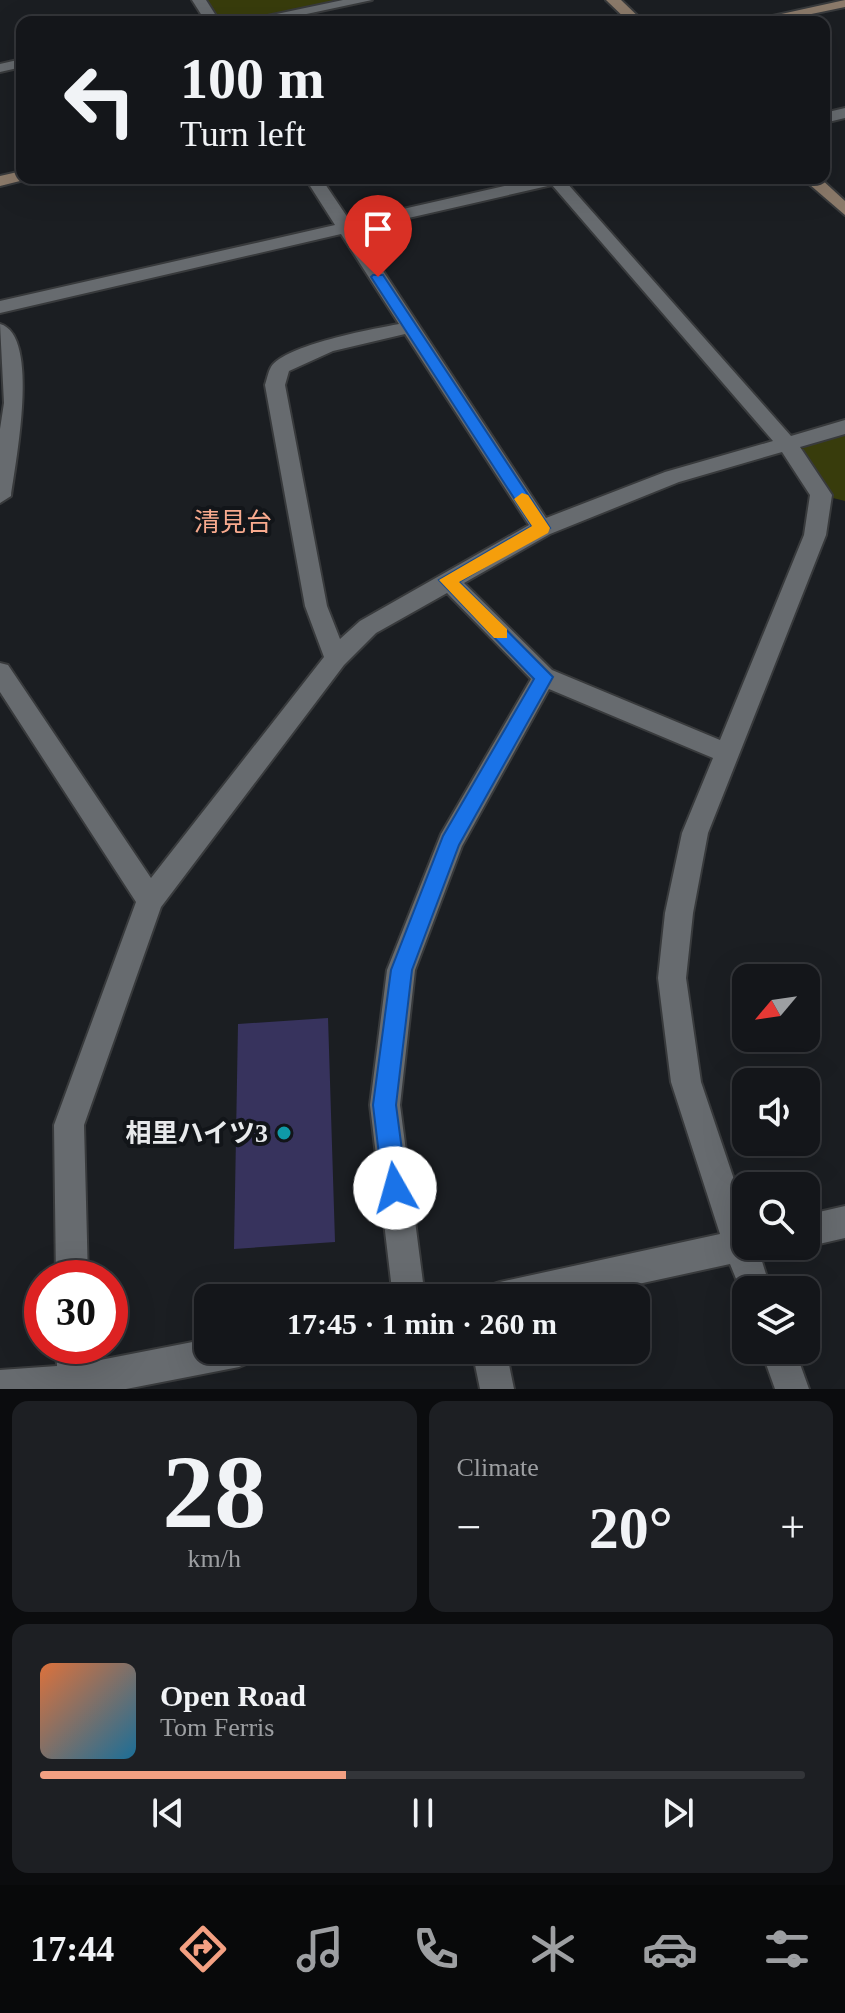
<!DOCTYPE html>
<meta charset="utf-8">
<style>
body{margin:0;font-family:"Times New Roman","Noto Sans JP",serif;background:#1d1f23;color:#f1f3f6;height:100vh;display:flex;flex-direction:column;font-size:30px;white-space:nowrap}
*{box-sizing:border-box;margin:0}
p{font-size:26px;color:#9d9fa2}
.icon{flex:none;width:44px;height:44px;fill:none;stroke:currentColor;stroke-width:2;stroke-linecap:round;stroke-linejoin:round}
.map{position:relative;height:1389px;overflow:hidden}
.drawer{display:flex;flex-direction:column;gap:12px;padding:12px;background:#0b0c0e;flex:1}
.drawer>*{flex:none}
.banner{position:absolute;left:16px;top:16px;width:814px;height:168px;border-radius:16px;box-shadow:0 8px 32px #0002,0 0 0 2px #333539;background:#14161a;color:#f1f3f6;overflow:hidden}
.needle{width:52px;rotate:241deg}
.tools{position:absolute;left:732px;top:964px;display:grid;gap:16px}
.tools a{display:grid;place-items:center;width:88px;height:88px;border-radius:16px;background:#14161a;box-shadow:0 8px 32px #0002,0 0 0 2px #333539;font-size:40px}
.speed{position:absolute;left:24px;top:1260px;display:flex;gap:16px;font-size:40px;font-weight:700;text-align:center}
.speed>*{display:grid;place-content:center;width:104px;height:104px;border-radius:50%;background:#14161a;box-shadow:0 8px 32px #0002,0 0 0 2px #333539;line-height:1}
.speed .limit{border:12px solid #d22;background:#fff;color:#111}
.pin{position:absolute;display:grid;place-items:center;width:68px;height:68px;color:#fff;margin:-82px -34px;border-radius:50% 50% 50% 0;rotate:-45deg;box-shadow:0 0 8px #0007}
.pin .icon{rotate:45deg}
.me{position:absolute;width:88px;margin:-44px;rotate:353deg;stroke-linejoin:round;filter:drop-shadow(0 0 6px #0008)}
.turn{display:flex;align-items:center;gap:28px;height:168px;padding:0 32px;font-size:36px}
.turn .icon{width:104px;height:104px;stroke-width:2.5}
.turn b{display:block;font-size:56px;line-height:68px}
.big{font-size:60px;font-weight:700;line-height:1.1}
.drawer .tile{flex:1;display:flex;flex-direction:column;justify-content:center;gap:12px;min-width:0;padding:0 28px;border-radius:16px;background:#1d1f23}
.drawer .dial{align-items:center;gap:0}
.dial b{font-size:104px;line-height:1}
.song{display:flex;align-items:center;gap:24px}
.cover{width:96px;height:96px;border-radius:12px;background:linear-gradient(135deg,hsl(20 70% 55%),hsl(200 70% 35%))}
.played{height:8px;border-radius:4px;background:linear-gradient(90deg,#f3a082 40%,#333539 40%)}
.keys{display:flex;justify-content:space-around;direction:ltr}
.heat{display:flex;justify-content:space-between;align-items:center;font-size:44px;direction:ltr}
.drawer .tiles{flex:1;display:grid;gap:12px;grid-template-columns:1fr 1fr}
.tile:last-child{grid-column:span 2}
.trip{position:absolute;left:194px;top:1284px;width:456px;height:80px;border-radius:16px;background:#14161a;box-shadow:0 8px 32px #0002,0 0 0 2px #333539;font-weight:700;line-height:80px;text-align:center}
.tabs{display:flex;height:128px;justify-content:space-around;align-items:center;background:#08090a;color:#9d9fa2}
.tabs .icon{width:56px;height:56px}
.tabs .on{color:#f3a082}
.tabs b{font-size:36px;color:#f1f3f6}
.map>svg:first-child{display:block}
.green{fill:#383c0c}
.building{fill:#37335d}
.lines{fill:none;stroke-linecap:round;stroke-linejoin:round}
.street-casing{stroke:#383a3c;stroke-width:4}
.secondary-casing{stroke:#383a3c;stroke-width:4}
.street{fill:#676b6f;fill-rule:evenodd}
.secondary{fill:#8b7a6a;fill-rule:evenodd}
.route{fill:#1a73e8;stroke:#114b97;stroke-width:2}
.slow{fill:#f59e0b}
.culture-dot{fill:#0f9aa8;stroke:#121519;stroke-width:3}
.labels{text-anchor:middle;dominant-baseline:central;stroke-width:8;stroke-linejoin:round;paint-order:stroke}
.quarter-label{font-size:26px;fill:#f8aa8e;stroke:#121519}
.near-poi-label{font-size:26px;font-weight:bold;fill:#e8eaec;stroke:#121519;text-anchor:end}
</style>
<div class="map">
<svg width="845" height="1389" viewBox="0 0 845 1389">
<rect width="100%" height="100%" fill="#1b1e22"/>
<g class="green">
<polygon points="207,0 364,0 246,22 221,22"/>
<polygon points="845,427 845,501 821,495 788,445"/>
</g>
<polygon class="building" points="328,1018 335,1242 234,1249 238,1024"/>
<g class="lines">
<g class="street-casing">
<g id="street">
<polygon points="192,0 206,0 220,22 206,22"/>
<polygon points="343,0 372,0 269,22 239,22"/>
<polygon points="22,59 22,67 0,72 0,64"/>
<polygon points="845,108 845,118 824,123 824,113"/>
<path d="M305 178H321L350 221 540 178H570L566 182 791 436 845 420V434L800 447 832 495 826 535 708 833 693 913 686 978 701 1082 746 1215V1246H761L759 1252 771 1290H746V1303L730 1264 574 1298H484L488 1286 500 1282 720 1234 671 1082 658 978 665 913 682 833 713 758 549 689 462 846 415 970 400 1105 425 1298H393L370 1105 387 970 441 834 531 679 447 593 376 633 344 665 161 907 84 1125 88 1278H56L54 1125 136 902 0 692V663L8 665 151 878 324 657 305 606 265 385C267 379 268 372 271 367 285 345 372 329 399 324L341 234 0 313V301L335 225ZM552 185 773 441 665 472 546 518 356 230ZM405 334 529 525 360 621 340 639 327 606 285 385 289 371 333 351ZM782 452 810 495 804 535 720 740 552 670 464 583 550 534 679 482Z"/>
<path d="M0 324C41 335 15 465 11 496L0 503V429L4 403Z"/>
<polygon points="845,1206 845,1238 806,1247 804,1246 806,1215"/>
<polygon points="208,1339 208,1350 256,1350 251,1362 239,1367 126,1389 0,1389 0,1370 57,1366 56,1346 90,1346 90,1362"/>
<polygon points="472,1350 506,1350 514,1389 480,1389"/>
<polygon points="761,1350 795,1350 809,1389 775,1389"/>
</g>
</g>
<g class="secondary-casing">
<g id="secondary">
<polygon points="606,0 621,0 644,22 629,22"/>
<polygon points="845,0 845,7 773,22 745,22"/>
<polygon points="22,171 22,178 28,179 0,186 0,176"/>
<polygon points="802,178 820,178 845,201 845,215"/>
</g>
</g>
<use href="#street" class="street"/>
<use href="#secondary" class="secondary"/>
</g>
<polygon class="route" points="373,275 383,275 550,528 459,582 553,677 459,845 412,970 396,1105 407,1188 404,1196 395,1199 387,1196 383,1188 373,1105 391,970 443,836 534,679 439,580 532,526 371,277"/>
<polygon class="slow" points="522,493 528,495 550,528 548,533 459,582 507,629 507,638 494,638 439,580 532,526 514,499"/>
<circle class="culture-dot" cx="284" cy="1133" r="8"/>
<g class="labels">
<g class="quarter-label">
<text x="233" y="522">清見台</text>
</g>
<g class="near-poi-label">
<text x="268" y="1133">相里ハイツ3</text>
</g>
</g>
</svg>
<div class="tools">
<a><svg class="needle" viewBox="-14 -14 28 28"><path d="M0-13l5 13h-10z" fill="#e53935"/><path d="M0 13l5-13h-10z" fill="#9d9fa2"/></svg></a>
<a><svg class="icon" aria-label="sound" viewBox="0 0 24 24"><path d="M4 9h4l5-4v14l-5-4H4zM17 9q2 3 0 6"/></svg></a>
<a><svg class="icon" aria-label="search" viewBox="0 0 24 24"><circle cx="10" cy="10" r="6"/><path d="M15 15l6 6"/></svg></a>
<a><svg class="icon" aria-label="layers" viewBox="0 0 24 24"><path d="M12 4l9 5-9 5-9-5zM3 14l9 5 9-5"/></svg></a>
</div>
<div class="speed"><div class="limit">30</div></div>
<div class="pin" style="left:378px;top:277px;background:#d93025"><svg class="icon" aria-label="arrive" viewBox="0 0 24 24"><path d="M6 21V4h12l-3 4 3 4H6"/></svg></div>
<svg class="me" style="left:395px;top:1188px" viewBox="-20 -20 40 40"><circle r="19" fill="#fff"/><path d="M0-13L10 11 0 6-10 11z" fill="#1a73e8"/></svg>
<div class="trip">17:45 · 1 min · 260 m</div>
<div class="banner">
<div class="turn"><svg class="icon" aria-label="left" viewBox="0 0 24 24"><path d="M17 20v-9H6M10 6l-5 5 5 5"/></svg><div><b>100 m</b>Turn left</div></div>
</div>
</div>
<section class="drawer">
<div class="tiles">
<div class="tile dial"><b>28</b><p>km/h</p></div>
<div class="tile"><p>Climate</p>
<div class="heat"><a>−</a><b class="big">20°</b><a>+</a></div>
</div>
<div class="tile">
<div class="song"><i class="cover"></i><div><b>Open Road</b><p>Tom Ferris</p></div></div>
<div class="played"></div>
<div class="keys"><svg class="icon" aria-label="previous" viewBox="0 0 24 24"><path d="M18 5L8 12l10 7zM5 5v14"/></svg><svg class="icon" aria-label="pause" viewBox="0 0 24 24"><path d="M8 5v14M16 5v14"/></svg><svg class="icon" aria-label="next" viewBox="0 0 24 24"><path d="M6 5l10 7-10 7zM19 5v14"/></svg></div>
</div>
</div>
</section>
<nav class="tabs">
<b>17:44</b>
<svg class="icon on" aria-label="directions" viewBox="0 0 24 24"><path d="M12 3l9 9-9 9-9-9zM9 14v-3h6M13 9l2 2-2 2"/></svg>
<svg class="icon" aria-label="music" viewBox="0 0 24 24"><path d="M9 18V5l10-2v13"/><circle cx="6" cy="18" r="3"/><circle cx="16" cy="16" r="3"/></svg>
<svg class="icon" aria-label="phone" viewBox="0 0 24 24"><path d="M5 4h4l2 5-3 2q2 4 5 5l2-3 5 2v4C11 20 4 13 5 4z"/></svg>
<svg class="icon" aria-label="climate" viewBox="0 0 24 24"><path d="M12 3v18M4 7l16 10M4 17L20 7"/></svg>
<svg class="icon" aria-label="car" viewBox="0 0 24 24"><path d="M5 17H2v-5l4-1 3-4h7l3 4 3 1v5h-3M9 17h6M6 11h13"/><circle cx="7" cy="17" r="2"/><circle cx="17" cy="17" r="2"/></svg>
<svg class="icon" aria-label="filters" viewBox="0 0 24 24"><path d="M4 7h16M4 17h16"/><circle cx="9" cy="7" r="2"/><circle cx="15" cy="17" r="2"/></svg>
</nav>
